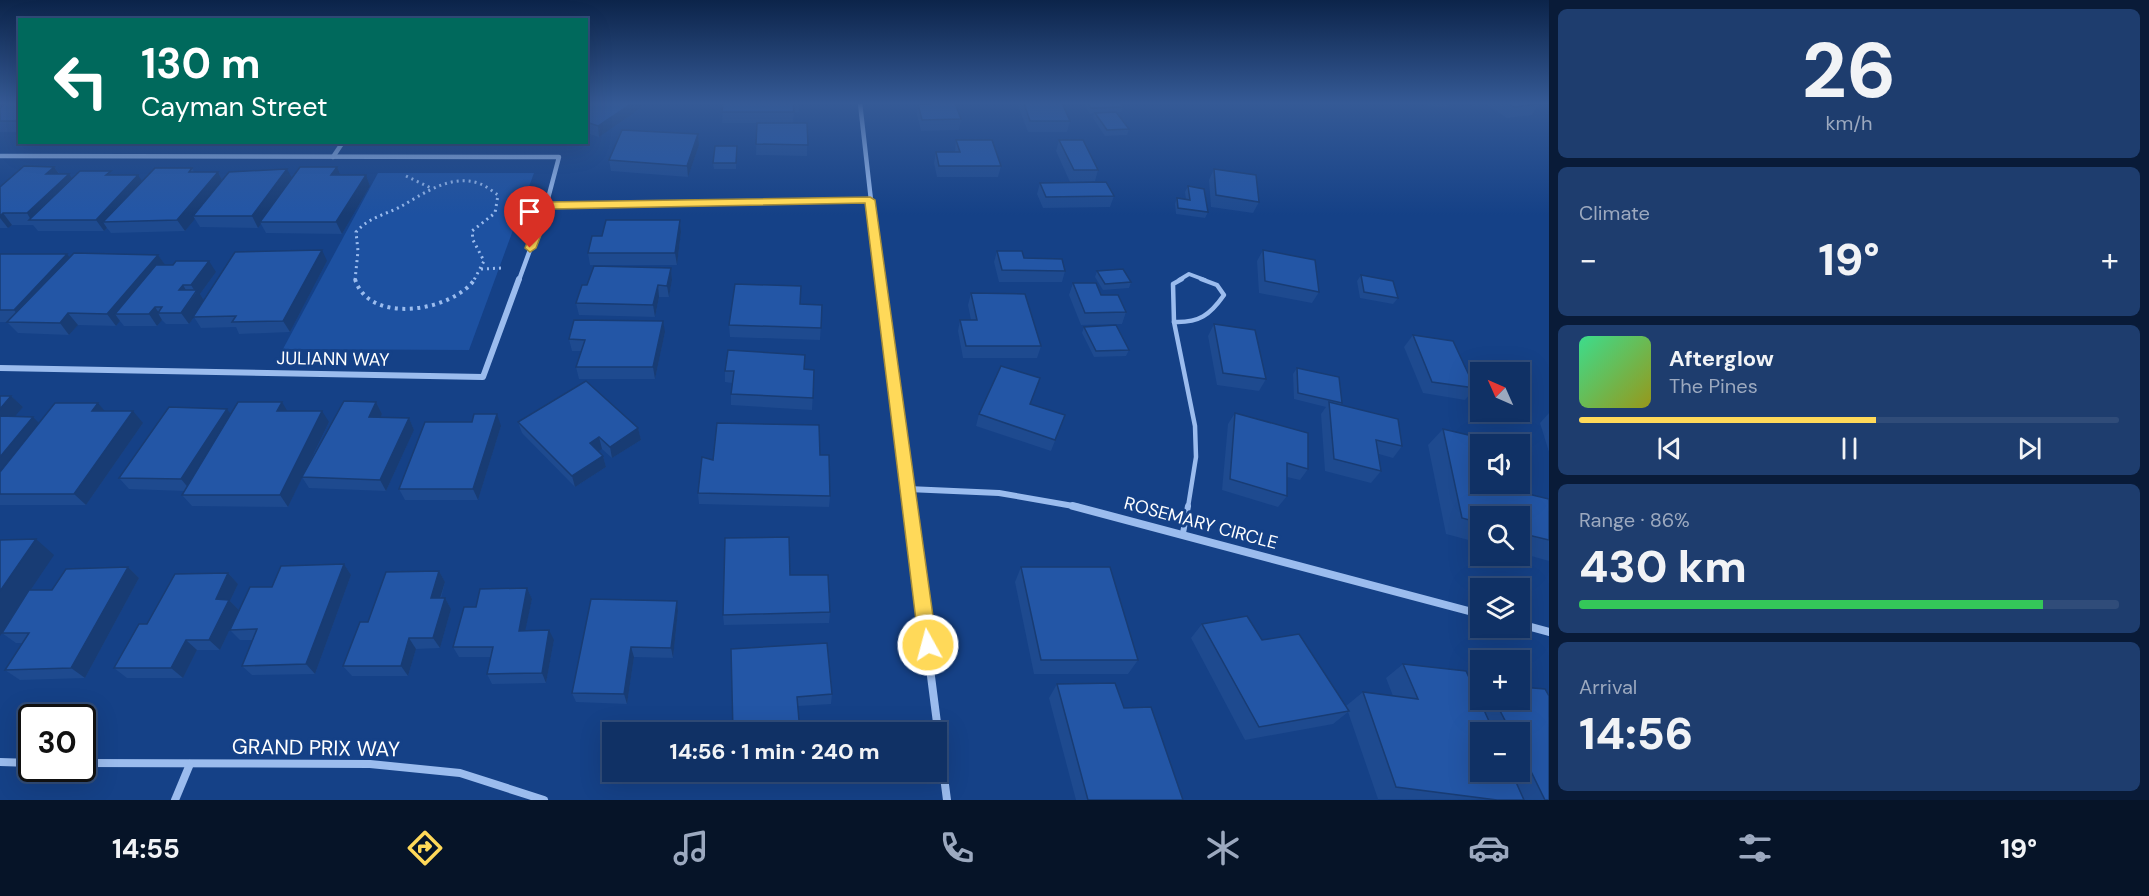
<!DOCTYPE html>
<meta charset="utf-8">
<style>
body{margin:0;font-family:"DM Sans",sans-serif;background:#1e3d6e;color:#f1f3f6;height:100vh;display:flex;flex-direction:column;font-size:22px;white-space:nowrap}
*{box-sizing:border-box;margin:0}
p{font-size:20px;color:#9ca9bf}
.icon{flex:none;width:33px;height:33px;fill:none;stroke:currentColor;stroke-width:2;stroke-linecap:round;stroke-linejoin:round}
.map{position:relative;flex:1;overflow:hidden}
.details{display:flex;flex-direction:column;gap:9px;padding:9px;background:#091b38;width:600px}
.details>*{flex:none}
.hud{position:absolute;left:18px;top:18px;width:570px;height:126px;border-radius:0px;box-shadow:0 6px 24px #0002,0 0 0 2px #304c79;background:#00695c;color:#fff;overflow:hidden}
.needle{width:39px;rotate:315deg}
.tools{position:absolute;left:1470px;top:362px;display:grid;gap:12px}
.tools a{display:grid;place-items:center;width:60px;height:60px;border-radius:0px;background:#103165;box-shadow:0 6px 24px #0002,0 0 0 2px #304c79;font-size:30px}
.speed{position:absolute;left:18px;top:704px;display:flex;gap:12px;font-size:30px;font-weight:700;text-align:center}
.speed>*{display:grid;place-content:center;width:78px;height:78px;border-radius:50%;background:#103165;box-shadow:0 6px 24px #0002,0 0 0 2px #304c79;line-height:1}
.speed .limit{border:3px solid #111;border-radius:9px;background:#fff;color:#111}
.pin{position:absolute;display:grid;place-items:center;width:51px;height:51px;color:#fff;margin:-62px -26px;border-radius:50% 50% 50% 0;rotate:-45deg;box-shadow:0 0 6px #0007}
.pin .icon{rotate:45deg}
.me{position:absolute;width:66px;margin:-33px;rotate:353deg;stroke-linejoin:round;filter:drop-shadow(0 0 4px #0008)}
.turn{display:flex;align-items:center;gap:21px;height:126px;padding:0 24px;font-size:27px}
.turn .icon{width:78px;height:78px;stroke-width:2.5}
.turn b{display:block;font-size:42px;line-height:51px}
.big{font-size:45px;font-weight:800;line-height:1.1}
.details .tile{flex:1;display:flex;flex-direction:column;justify-content:center;gap:9px;min-width:0;padding:0 21px;border-radius:9px;background:#1e3d6e}
.details .dial{align-items:center;gap:0}
.dial b{font-size:78px;line-height:1}
.song{display:flex;align-items:center;gap:18px}
.cover{width:72px;height:72px;border-radius:9px;background:linear-gradient(135deg,hsl(150 70% 55%),hsl(60 70% 35%))}
.played{height:6px;border-radius:3px;background:linear-gradient(90deg,#ffd959 55%,#304c79 55%)}
.keys{display:flex;justify-content:space-around;direction:ltr}
.heat{display:flex;justify-content:space-between;align-items:center;font-size:33px;direction:ltr}
.charge{height:9px;border-radius:4px;background:linear-gradient(90deg,#34c759 86%,#304c79 0)}
.trip{position:absolute;left:602px;top:722px;width:345px;height:60px;border-radius:0px;background:#103165;box-shadow:0 6px 24px #0002,0 0 0 2px #304c79;font-weight:800;line-height:60px;text-align:center}
.dock{display:flex;height:96px;justify-content:space-around;align-items:center;background:#061428;color:#9ca9bf}
.dock .icon{width:42px;height:42px}
.dock .active{color:#ffd959}
.dock b{font-size:27px;color:#f1f3f6}
main{display:flex;flex:1;min-height:0}
.map>svg:first-child{display:block}
.green{fill:#1d51a1}
.lines{fill:none;stroke-linecap:round;stroke-linejoin:round}
.path-far1{stroke:#9bbcee;stroke-width:3;stroke-dasharray:2 4;stroke-linecap:butt}
.path{stroke:#9bbcee;stroke-width:4;stroke-dasharray:3 4.5;stroke-linecap:butt}
.service-far2{stroke:#9bbcee;stroke-width:4}
.service-far1{stroke:#9bbcee;stroke-width:4.5}
.service{stroke:#9bbcee;stroke-width:6}
.minor-far2{stroke:#9bbcee;stroke-width:4.5}
.minor-far1{stroke:#9bbcee;stroke-width:6}
.minor{stroke:#9bbcee;stroke-width:8}
.wall{fill:#1e4a8f;fill-rule:evenodd}
.shaded-wall{fill:#183c74}
.building{fill:#2356a6;stroke:#183c74;stroke-width:1.5}
.route{fill:#ffd959;stroke:#a68d3a;stroke-width:1.5}
.labels{text-anchor:middle;dominant-baseline:central;stroke-width:6;stroke-linejoin:round;paint-order:stroke}
.street-label{font-size:18px;fill:#fff;stroke:#154187}
.near-street-label{font-size:21px;fill:#fff;stroke:#154187}
</style>
<main>
<div class="map">
<svg width="1549" height="800" viewBox="0 0 1549 800">
<rect width="100%" height="100%" fill="#154187"/>
<polygon class="green" points="378,173 534,173 469,350 283,349"/>
<g class="lines">
<g class="path-far1">
<polyline points="406,176 431,188"/>
<polyline points="481,269 503,268"/>
<path d="M355 280 358 251 356 232C368 218 384 215 400 207 423 194 450 174 478 183 485 185 492 191 498 195L495 213 472 231 473 240 484 261 474 280"/>
</g>
<path class="path" d="M355 279C369 326 453 311 475 279"/>
<polyline class="service-far2" points="1179,280 1189,274 1205,280"/>
<g class="service-far1">
<path d="M1174 322C1199 323 1210 315 1224 295L1217 285 1201 279"/>
<polyline points="1174,322 1195,426 1196,457 1188,507"/>
<polyline points="1174,322 1173,284 1182,279"/>
</g>
<polyline class="service" points="1183,533 1188,506"/>
<g class="minor-far2">
<polyline points="860,103 880,280"/>
<polyline points="0,156 559,157 546,206 519,280"/>
<polyline points="333,157 343,142"/>
<polyline points="546,206 870,200"/>
</g>
<g class="minor-far1">
<polyline points="880,279 909,507"/>
<polyline points="0,368 483,377 519,279"/>
<polyline points="908,489 999,493 1079,507"/>
</g>
<g class="minor">
<polyline points="909,506 947,800"/>
<polyline points="1073,506 1480,614"/>
<polyline points="1520,624 1549,632"/>
<polyline points="0,762 32,763"/>
<polyline points="82,763 370,764 460,773 544,800"/>
<polyline points="175,800 190,764"/>
</g>
</g>
<g class="wall">
<polygon points="20,103 20,132 0,132 0,108"/>
<polygon points="586,103 641,108 599,137 586,133"/>
<polygon points="723,103 799,103 799,112 794,112 793,123 807,123 807,156 756,155 757,123 722,123"/>
<polygon points="926,103 955,103 961,119 959,130 921,131 917,115 918,104 927,104"/>
<polygon points="1020,103 1062,103 1070,121 1067,132 1028,132 1019,108"/>
<polygon points="1083,103 1121,103 1123,107 1121,112 1117,112 1129,129 1127,135 1105,136 1093,118 1094,113 1090,114"/>
<polygon points="1412,103 1450,103 1447,108"/>
<polygon points="1470,103 1537,103 1539,104 1532,115 1507,118 1486,104 1474,106"/>
<polygon points="698,134 699,145 688,177 611,171 609,160"/>
<polygon points="956,140 1001,166 998,177 937,177 934,163 936,152 955,152"/>
<polygon points="1059,140 1098,170 1095,181 1070,182 1056,151"/>
<polygon points="737,146 736,169 714,169 713,163"/>
<polygon points="54,167 60,174 72,179 114,175 142,182 192,168 194,172 218,172 222,180 292,178 337,167 341,175 366,175 370,186 342,234 266,233 261,224 258,228 200,227 195,219 185,231 111,233 107,228 104,231 38,231 33,225 12,225 8,228 0,228 0,187"/>
<polygon points="1214,169 1259,202 1253,213 1211,207 1209,180"/>
<polygon points="1040,183 1114,196 1110,207 1043,208 1037,194"/>
<polygon points="1188,186 1208,212 1205,218 1176,214 1175,204 1177,198 1186,200 1185,192"/>
<polygon points="680,220 681,232 677,265 590,265 588,253"/>
<polygon points="1263,250 1319,292 1312,303 1259,293 1257,261"/>
<polygon points="997,251 1065,271 1062,282 999,282 994,262"/>
<polygon points="0,254 70,257 158,255 165,265 216,272 200,294 204,300 327,261 290,332 239,334 236,327 201,328 194,317 189,324 166,324 162,320 157,326 124,326 120,321 116,326 78,325 69,335 18,333 7,322 0,322"/>
<polygon points="671,268 672,280 669,297 659,297 655,317 579,315 576,303 587,285"/>
<polygon points="1097,271 1131,282 1129,288 1103,290 1095,277"/>
<polygon points="1361,275 1398,298 1393,304 1360,298 1357,281"/>
<polygon points="1073,283 1101,295 1126,312 1122,324 1081,325 1069,295"/>
<polygon points="971,293 1041,346 1037,358 963,358 958,331 960,320 971,320 968,305"/>
<polygon points="800,304 822,305 820,340 730,337 729,325"/>
<polygon points="1214,324 1266,379 1259,391 1217,385 1208,336"/>
<polygon points="1084,327 1129,350 1126,356 1094,357 1082,333"/>
<polygon points="665,332 655,379 579,379 576,367 581,351 572,351 569,339"/>
<polygon points="1413,335 1475,388 1465,400 1423,393 1404,347"/>
<polygon points="1297,368 1342,403 1340,405 1402,446 1393,458 1379,454 1381,471 1371,483 1325,471 1321,414 1326,407 1294,399 1293,374"/>
<polygon points="804,369 814,370 812,410 731,405 731,394 732,383 725,382 725,371"/>
<polygon points="1036,390 1030,404 1065,415 1051,451 976,426 979,414"/>
<polygon points="0,396 11,396 23,407 15,416 39,423 98,403 104,411 143,423 86,505 0,505"/>
<polygon points="376,402 382,414 380,417 409,418 414,430 386,491 309,488 302,477 288,507 192,506 182,495 185,491 129,489 119,478 231,414 287,411 329,422 309,464"/>
<polygon points="1235,413 1308,469 1300,480 1287,477 1287,496 1278,507 1222,490 1228,424"/>
<polygon points="1549,413 1549,452 1540,423"/>
<polygon points="518,422 638,428 641,440 612,458 602,449 598,451 603,456 606,467 575,487 522,433"/>
<polygon points="501,426 478,500 405,500 399,489"/>
<polygon points="1443,429 1511,490 1549,499 1549,561 1520,553 1520,516 1480,516 1480,543 1446,534 1428,445"/>
<polygon points="820,455 830,496 829,507 699,504 698,493"/>
<polygon points="54,555 30,590 52,590 128,567 139,578 85,678 20,680 5,670 22,643 16,643 2,633"/>
<polygon points="344,564 351,575 315,674 252,675 242,666 253,640 240,640 230,630 272,587"/>
<polygon points="1021,567 1138,660 1128,674 1034,674 1015,582"/>
<polygon points="439,571 445,582 441,598 445,598 451,609 440,648 416,649 408,676 352,676 343,666 368,622"/>
<polygon points="228,573 238,584 230,601 239,610 220,650 197,650 183,678 127,678 114,668 147,624"/>
<polygon points="790,575 830,612 829,623 724,625 723,615"/>
<polygon points="527,588 532,599 525,630 554,640 546,683 492,684 487,674 491,657 459,657 453,647 476,607"/>
<polygon points="677,601 678,611 673,658 634,657 627,704 576,702 572,693"/>
<path d="M1202 624 1262 640 1346 706 1363 692 1393 696 1386 678 1403 664 1476 692 1480 689V699H1520L1549 800 1378 799 1348 712 1333 724 1245 740 1191 638ZM1480 732H1520V771H1480Z"/>
<polygon points="731,649 832,694 831,704 798,706"/>
<polygon points="1057,684 1124,708 1183,800 1076,800 1049,698"/>
</g>
<g class="shaded-wall">
<polygon points="632,103 641,103 641,108 599,137 598,126"/>
<polygon points="20,118 20,128 15,121"/>
<polygon points="698,134 699,145 688,177 687,166"/>
<polygon points="54,167 62,178 46,174"/>
<polygon points="337,167 342,178 331,175"/>
<polygon points="287,169 293,180 260,222 261,224 258,228 252,216"/>
<polygon points="218,172 224,184 193,216 195,219 185,231 177,220"/>
<polygon points="69,174 77,186 31,220 27,213"/>
<polygon points="138,175 145,186 103,222 107,228 104,231 96,220"/>
<polygon points="366,175 370,186 342,234 336,222"/>
<polygon points="3,213 12,225 8,228 0,218 0,216"/>
<polygon points="680,220 681,232 677,265 675,253"/>
<polygon points="322,250 327,261 290,332 283,321"/>
<polygon points="67,254 76,266 24,322 14,310"/>
<polygon points="158,255 166,266 115,314 120,321 116,326 107,314"/>
<polygon points="209,261 216,272 200,294 205,302 189,324 181,313 196,293 191,285"/>
<polygon points="671,268 672,280 669,297 667,286"/>
<polygon points="183,285 190,297 179,290"/>
<polygon points="658,285 659,297 655,317 653,305"/>
<polygon points="155,307 159,313 158,313 162,320 157,326 149,314"/>
<polygon points="68,313 78,325 69,335 60,323"/>
<polygon points="663,321 665,332 655,379 653,367"/>
<polygon points="11,396 23,407 5,428 0,422 0,409"/>
<polygon points="282,402 289,414 277,411"/>
<polygon points="376,402 382,414 375,428 369,417"/>
<polygon points="98,403 108,415 92,411"/>
<polygon points="227,409 235,420 191,491 181,479"/>
<polygon points="133,411 143,423 86,505 74,494"/>
<polygon points="322,411 329,422 288,507 280,495"/>
<polygon points="497,414 501,426 478,500 473,489"/>
<polygon points="33,417 44,428 0,483 0,457"/>
<polygon points="409,418 414,430 386,491 380,480"/>
<polygon points="638,428 641,440 612,458 610,447"/>
<polygon points="599,437 602,449 593,455 590,443"/>
<polygon points="603,456 606,467 575,487 572,476"/>
<polygon points="36,539 54,555 0,636 0,591"/>
<polygon points="344,564 351,575 315,674 306,664"/>
<polygon points="128,567 139,578 85,678 71,668"/>
<polygon points="439,571 445,582 437,608 431,598"/>
<polygon points="228,573 238,584 230,601 239,610 220,650 209,640 216,599"/>
<polygon points="527,588 532,599 523,641 519,631"/>
<polygon points="445,598 451,609 440,648 433,638"/>
<polygon points="677,601 678,611 673,658 671,648"/>
<polygon points="549,630 554,640 546,683 542,673"/>
<polygon points="409,638 416,649 408,676 401,666"/>
<polygon points="186,640 197,650 183,678 171,668"/>
<polygon points="631,647 634,657 627,704 624,694"/>
</g>
<g class="building">
<polygon points="6,103 20,103 20,118 15,121 0,121 0,108"/>
<polygon points="586,103 632,103 598,126 586,122"/>
<polygon points="723,103 793,103 794,112 722,112"/>
<polygon points="931,103 955,103 961,119 922,120 918,104 931,104"/>
<polygon points="1024,103 1062,103 1070,121 1030,121"/>
<polygon points="1088,103 1121,103 1123,107 1091,108"/>
<polygon points="1508,103 1537,103 1539,104 1514,107"/>
<polygon points="1116,112 1129,129 1107,130 1095,113"/>
<polygon points="757,123 807,123 808,145 756,144"/>
<polygon points="622,130 698,134 687,166 609,160"/>
<polygon points="956,140 992,140 1001,166 939,166 936,152 960,152"/>
<polygon points="1059,140 1083,140 1098,170 1074,170"/>
<polygon points="715,146 737,146 736,163 713,163"/>
<polygon points="24,166 54,167 46,174 69,174 27,213 3,213 0,216 0,187"/>
<polygon points="300,167 337,167 331,175 366,175 336,222 260,222"/>
<polygon points="155,168 192,168 189,172 218,172 177,220 103,222"/>
<polygon points="287,169 252,216 193,216 229,172"/>
<polygon points="1214,169 1256,175 1259,202 1216,195"/>
<polygon points="80,171 111,171 106,175 138,175 96,220 29,220"/>
<polygon points="1106,182 1114,196 1046,197 1040,183"/>
<polygon points="1188,186 1204,189 1208,212 1178,208 1177,198 1190,200"/>
<polygon points="606,220 680,220 675,253 588,253 592,236 602,236"/>
<polygon points="322,250 283,321 232,322 236,316 193,317 235,252"/>
<polygon points="1263,250 1315,260 1319,292 1265,281"/>
<polygon points="997,251 1022,251 1024,258 1062,259 1065,271 1002,270"/>
<polygon points="74,253 158,255 107,314 68,313 60,323 7,322"/>
<polygon points="0,254 67,254 14,310 0,310"/>
<polygon points="176,261 209,261 191,285 183,285 179,290 197,290 181,313 158,313 162,307 155,307 149,314 115,314 156,265 173,265"/>
<polygon points="594,266 671,268 667,286 658,285 653,305 576,303 582,285 587,285"/>
<polygon points="1123,269 1131,282 1105,284 1097,271"/>
<polygon points="1361,275 1393,281 1398,298 1364,292"/>
<polygon points="1073,283 1096,283 1101,295 1118,295 1126,312 1085,313"/>
<polygon points="735,284 801,286 800,304 822,305 821,328 729,325"/>
<polygon points="971,293 1025,294 1041,346 966,346 960,320 977,320"/>
<polygon points="574,320 663,321 653,367 576,367 585,340 569,339"/>
<polygon points="1214,324 1255,330 1266,379 1223,373"/>
<polygon points="1116,325 1129,350 1096,351 1084,327"/>
<polygon points="1413,335 1453,341 1475,388 1432,382"/>
<polygon points="728,350 805,355 804,369 814,370 813,398 731,394 734,371 725,371"/>
<polygon points="1001,366 1040,378 1030,404 1065,415 1055,440 979,414"/>
<polygon points="1297,368 1339,377 1342,403 1298,393"/>
<polygon points="586,381 638,428 610,447 599,437 590,443 603,456 572,476 518,422"/>
<polygon points="0,396 11,396 0,409"/>
<polygon points="344,401 376,402 369,417 409,418 380,480 302,477"/>
<polygon points="238,402 282,402 277,411 322,411 280,495 182,495"/>
<polygon points="1329,402 1398,419 1402,446 1376,440 1381,471 1334,459"/>
<polygon points="55,403 98,403 92,411 133,411 74,494 0,494 0,472"/>
<polygon points="169,407 227,409 181,479 119,478"/>
<polygon points="1235,413 1308,433 1308,469 1287,463 1287,496 1230,479"/>
<polygon points="474,414 497,414 473,489 399,489 425,422 472,422"/>
<polygon points="0,416 33,417 0,457"/>
<polygon points="717,423 819,425 820,455 829,455 830,496 698,493 702,457 713,460"/>
<polygon points="1443,429 1498,442 1499,444 1480,444 1480,483 1509,483 1511,490 1549,499 1549,540 1520,533 1520,516 1480,516 1480,523 1462,518"/>
<polygon points="789,537 790,575 828,575 830,612 723,615 725,538"/>
<polygon points="36,539 0,591 0,540"/>
<polygon points="344,564 306,664 242,666 257,629 230,630 250,587 272,587 281,566"/>
<polygon points="128,567 71,668 5,670 29,633 2,633 29,590 52,590 66,569"/>
<polygon points="1021,567 1110,567 1138,660 1041,660"/>
<polygon points="439,571 431,598 445,598 433,638 409,638 401,666 343,666 360,622 368,622 386,572"/>
<polygon points="228,573 216,599 229,600 209,640 186,640 171,668 114,668 139,624 147,624 175,574"/>
<polygon points="527,588 519,631 549,630 542,673 487,674 493,647 453,647 464,607 476,607 480,589"/>
<polygon points="591,599 677,601 671,648 631,647 624,694 572,693"/>
<polygon points="1247,616 1262,640 1299,634 1349,711 1259,727 1202,624"/>
<polygon points="827,643 832,694 797,697 800,732 733,732 731,649"/>
<polygon points="1403,664 1466,671 1494,732 1480,732 1480,771 1511,771 1524,800 1497,800 1396,787 1363,692 1418,699"/>
<polygon points="1115,683 1124,708 1151,707 1183,800 1088,800 1057,684"/>
<polygon points="1520,687 1545,689 1549,696 1549,800 1545,800 1520,749 1520,732 1511,732 1494,699 1520,699"/>
</g>
<linearGradient id="sky" x2="0" y2="1"><stop stop-color="#0c244a"/><stop offset="0.48" stop-color="#355a96"/><stop offset="1" stop-color="#355a96" stop-opacity="0"/></linearGradient>
<rect width="1549" height="215" fill="url(#sky)"/>
<polygon class="route" points="870,197 875,200 937,645 934,650 928,653 922,650 919,645 865,203 551,209 536,248 530,252 525,248 541,206 546,202"/>
<g class="labels">
<g class="street-label">
<text transform="translate(333 359) rotate(1)">JULIANN WAY</text>
<text transform="translate(1201 523) rotate(15)">ROSEMARY CIRCLE</text>
</g>
<g class="near-street-label">
<text transform="translate(316 748) rotate(1)">GRAND PRIX WAY</text>
</g>
</g>
</svg>
<div class="tools">
<a><svg class="needle" viewBox="-14 -14 28 28"><path d="M0-13l5 13h-10z" fill="#e53935"/><path d="M0 13l5-13h-10z" fill="#9ca9bf"/></svg></a>
<a><svg class="icon" aria-label="sound" viewBox="0 0 24 24"><path d="M4 9h4l5-4v14l-5-4H4zM17 9q2 3 0 6"/></svg></a>
<a><svg class="icon" aria-label="search" viewBox="0 0 24 24"><circle cx="10" cy="10" r="6"/><path d="M15 15l6 6"/></svg></a>
<a><svg class="icon" aria-label="layers" viewBox="0 0 24 24"><path d="M12 4l9 5-9 5-9-5zM3 14l9 5 9-5"/></svg></a>
<a>+</a>
<a>−</a>
</div>
<div class="speed"><div class="limit">30</div></div>
<div class="pin" style="left:530px;top:248px;background:#d93025"><svg class="icon" aria-label="arrive" viewBox="0 0 24 24"><path d="M6 21V4h12l-3 4 3 4H6"/></svg></div>
<svg class="me" style="left:928px;top:645px" viewBox="-20 -20 40 40"><circle r="17" fill="#ffd959" stroke="#fff" stroke-width="3"/><path d="M0-11L8 9 0 5-8 9z" fill="#fff"/></svg>
<div class="trip">14:56 · 1 min · 240 m</div>
<div class="hud">
<div class="turn"><svg class="icon" aria-label="left" viewBox="0 0 24 24"><path d="M17 20v-9H6M10 6l-5 5 5 5"/></svg><div><b>130 m</b>Cayman Street</div></div>
</div>
</div>
<section class="details">
<div class="tile dial"><b>26</b><p>km/h</p></div>
<div class="tile"><p>Climate</p>
<div class="heat"><a>−</a><b class="big">19°</b><a>+</a></div>
</div>
<div class="tile">
<div class="song"><i class="cover"></i><div><b>Afterglow</b><p>The Pines</p></div></div>
<div class="played"></div>
<div class="keys"><svg class="icon" aria-label="previous" viewBox="0 0 24 24"><path d="M18 5L8 12l10 7zM5 5v14"/></svg><svg class="icon" aria-label="pause" viewBox="0 0 24 24"><path d="M8 5v14M16 5v14"/></svg><svg class="icon" aria-label="next" viewBox="0 0 24 24"><path d="M6 5l10 7-10 7zM19 5v14"/></svg></div>
</div>
<div class="tile"><p>Range · 86%</p><b class="big">430 km</b><div class="charge"></div></div>
<div class="tile"><p>Arrival</p><b class="big">14:56</b></div>
</section>
</main>
<nav class="dock">
<b>14:55</b>
<svg class="icon active" aria-label="directions" viewBox="0 0 24 24"><path d="M12 3l9 9-9 9-9-9zM9 14v-3h6M13 9l2 2-2 2"/></svg>
<svg class="icon" aria-label="music" viewBox="0 0 24 24"><path d="M9 18V5l10-2v13"/><circle cx="6" cy="18" r="3"/><circle cx="16" cy="16" r="3"/></svg>
<svg class="icon" aria-label="phone" viewBox="0 0 24 24"><path d="M5 4h4l2 5-3 2q2 4 5 5l2-3 5 2v4C11 20 4 13 5 4z"/></svg>
<svg class="icon" aria-label="climate" viewBox="0 0 24 24"><path d="M12 3v18M4 7l16 10M4 17L20 7"/></svg>
<svg class="icon" aria-label="car" viewBox="0 0 24 24"><path d="M5 17H2v-5l4-1 3-4h7l3 4 3 1v5h-3M9 17h6M6 11h13"/><circle cx="7" cy="17" r="2"/><circle cx="17" cy="17" r="2"/></svg>
<svg class="icon" aria-label="filters" viewBox="0 0 24 24"><path d="M4 7h16M4 17h16"/><circle cx="9" cy="7" r="2"/><circle cx="15" cy="17" r="2"/></svg>
<b>19°</b>
</nav>
